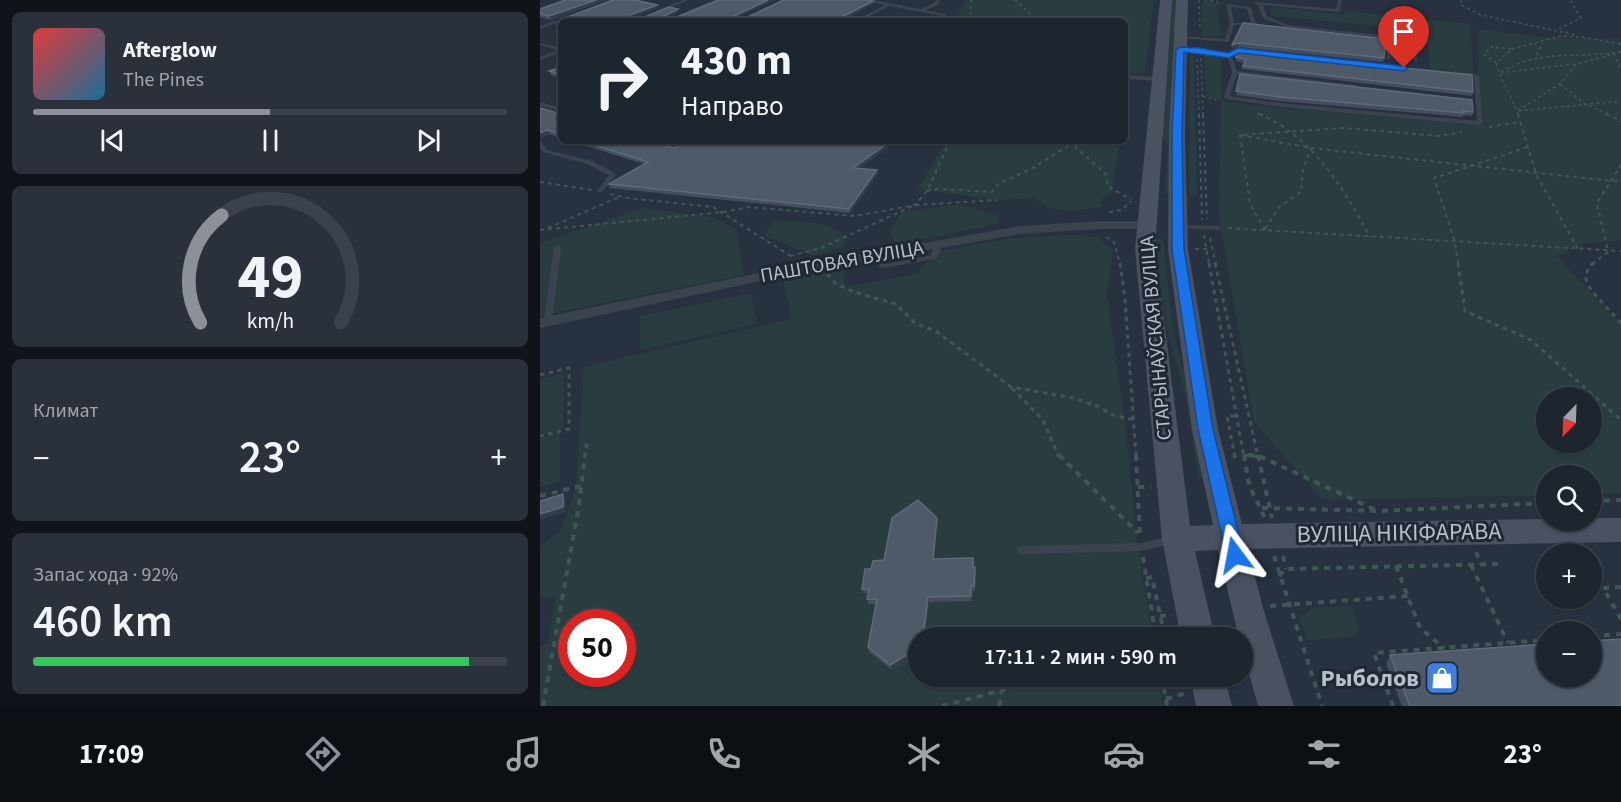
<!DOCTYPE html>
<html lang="ru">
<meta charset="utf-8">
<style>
body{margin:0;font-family:"Source Sans 3",sans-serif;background:#2a313b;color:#f1f3f6;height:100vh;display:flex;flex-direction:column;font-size:22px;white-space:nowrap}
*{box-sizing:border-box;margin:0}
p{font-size:20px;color:#a0a5aa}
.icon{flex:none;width:33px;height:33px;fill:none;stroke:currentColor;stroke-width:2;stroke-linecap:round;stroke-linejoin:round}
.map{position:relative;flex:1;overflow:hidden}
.side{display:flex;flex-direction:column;gap:12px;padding:12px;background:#10141a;width:540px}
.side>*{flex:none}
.top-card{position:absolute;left:18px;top:18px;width:570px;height:126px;border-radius:9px;box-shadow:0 2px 4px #0004,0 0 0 2px #3b424b;background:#1d252f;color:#f1f3f6;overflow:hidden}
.needle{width:39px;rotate:203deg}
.tools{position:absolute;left:996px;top:387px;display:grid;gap:12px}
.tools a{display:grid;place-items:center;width:66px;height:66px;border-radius:50%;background:#1d252f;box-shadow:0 2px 4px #0004,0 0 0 2px #3b424b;font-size:30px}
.speed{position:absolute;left:18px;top:609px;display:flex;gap:12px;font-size:30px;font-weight:700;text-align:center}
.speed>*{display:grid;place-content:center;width:78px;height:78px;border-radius:50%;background:#1d252f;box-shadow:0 2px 4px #0004,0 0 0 2px #3b424b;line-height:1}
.speed .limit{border:9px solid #d22;background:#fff;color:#111}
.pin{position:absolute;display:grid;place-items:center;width:51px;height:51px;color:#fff;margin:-62px -26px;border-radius:50% 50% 50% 0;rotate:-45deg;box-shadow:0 0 6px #0007}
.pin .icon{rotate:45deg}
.me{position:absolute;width:66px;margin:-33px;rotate:347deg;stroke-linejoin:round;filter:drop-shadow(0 0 4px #0008)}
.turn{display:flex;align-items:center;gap:21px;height:126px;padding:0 24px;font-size:27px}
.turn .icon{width:78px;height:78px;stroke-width:2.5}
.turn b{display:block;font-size:42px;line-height:51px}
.big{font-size:45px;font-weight:600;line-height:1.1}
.side .card{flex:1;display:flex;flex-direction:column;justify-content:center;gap:9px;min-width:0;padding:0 21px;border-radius:9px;background:#2a313b}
.side .dial{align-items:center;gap:0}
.dial svg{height:156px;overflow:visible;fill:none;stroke:#3b424b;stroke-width:7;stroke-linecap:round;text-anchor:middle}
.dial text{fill:#f1f3f6;stroke:none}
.song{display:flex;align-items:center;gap:18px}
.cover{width:72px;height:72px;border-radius:9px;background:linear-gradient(135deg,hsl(0 70% 55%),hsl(200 70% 35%))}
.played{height:6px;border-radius:3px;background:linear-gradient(90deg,#8c9099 50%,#3b424b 50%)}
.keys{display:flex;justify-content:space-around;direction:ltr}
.heat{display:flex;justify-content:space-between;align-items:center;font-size:33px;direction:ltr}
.charge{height:9px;border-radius:4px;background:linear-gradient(90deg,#34c759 92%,#3b424b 0)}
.trip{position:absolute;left:368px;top:627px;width:345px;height:60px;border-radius:30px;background:#1d252f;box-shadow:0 2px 4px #0004,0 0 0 2px #3b424b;font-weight:600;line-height:60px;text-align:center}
.menu{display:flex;height:96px;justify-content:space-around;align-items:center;background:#0c0f13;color:#a0a5aa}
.menu .icon{width:42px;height:42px}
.menu .on{color:#8c9099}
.menu b{font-size:27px;color:#f1f3f6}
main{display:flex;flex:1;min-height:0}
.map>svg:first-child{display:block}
.green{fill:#293d40;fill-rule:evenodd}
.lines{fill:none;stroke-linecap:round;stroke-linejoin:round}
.path-far3{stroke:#425658;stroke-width:1.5;stroke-dasharray:3 3;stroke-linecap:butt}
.path-far2{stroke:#425658;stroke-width:2;stroke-dasharray:4 4;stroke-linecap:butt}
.path-far1{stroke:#425658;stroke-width:3;stroke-dasharray:4.5 4.5;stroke-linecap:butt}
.path{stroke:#425658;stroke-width:4;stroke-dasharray:6 6;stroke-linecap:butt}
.lane{fill:#3b434f;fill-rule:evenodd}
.street{fill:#3b434f;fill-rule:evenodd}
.secondary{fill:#4a5262;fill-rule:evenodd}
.wall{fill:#434d5d}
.shaded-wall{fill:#323d4c}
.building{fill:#4f5a69;stroke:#606978;stroke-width:1.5}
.route{fill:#1a73e8;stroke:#114b97;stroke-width:1.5}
.labels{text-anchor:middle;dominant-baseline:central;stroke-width:6;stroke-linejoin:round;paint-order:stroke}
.street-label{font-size:20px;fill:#b8beca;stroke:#202835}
.near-street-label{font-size:24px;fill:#b8beca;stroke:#202835}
.near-poi-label{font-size:24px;font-weight:bold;fill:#b8beca;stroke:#202835;text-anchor:end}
</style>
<main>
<section class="side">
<div class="card">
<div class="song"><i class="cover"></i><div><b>Afterglow</b><p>The Pines</p></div></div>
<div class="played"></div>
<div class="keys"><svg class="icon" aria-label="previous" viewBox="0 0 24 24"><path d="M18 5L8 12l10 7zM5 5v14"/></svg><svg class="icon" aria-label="pause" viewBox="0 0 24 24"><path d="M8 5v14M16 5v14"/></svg><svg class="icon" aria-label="next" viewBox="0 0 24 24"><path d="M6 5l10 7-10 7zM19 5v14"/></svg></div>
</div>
<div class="card dial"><svg viewBox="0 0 100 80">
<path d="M14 69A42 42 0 1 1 86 69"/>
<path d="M14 69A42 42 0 0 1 25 14" stroke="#8c9099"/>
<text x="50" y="56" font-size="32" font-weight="700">49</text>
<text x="50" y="72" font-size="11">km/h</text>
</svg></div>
<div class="card"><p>Климат</p>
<div class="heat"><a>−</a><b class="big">23°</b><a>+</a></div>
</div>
<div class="card"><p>Запас хода · 92%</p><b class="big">460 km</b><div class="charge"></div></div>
</section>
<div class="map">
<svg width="1081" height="706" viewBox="0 0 1081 706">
<rect width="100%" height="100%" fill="#27313f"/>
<g class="green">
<polygon points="425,0 614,0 605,70 604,73 591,74 585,112 585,21 415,21"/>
<polygon points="632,0 636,0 631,194 625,194 628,146 622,138"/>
<polygon points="665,1 685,4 677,5 680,32 688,33 678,36 662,36 662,2"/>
<polygon points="733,7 805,15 805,12 817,12 931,24 933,75 890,70 889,46 869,42 869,37 849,38 846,35 846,27 732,16 729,8"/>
<path d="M939 29 1010 38 1081 39V240L1043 244 1017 256 1081 325V493H1052V476H1006V495L783 500 714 422 679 213 681 101 666 96 664 53 680 55 682 101 738 108 943 125 944 114 938 75ZM1006 398H1052V442H1006Z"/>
<polygon points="654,53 657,195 649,195 650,54"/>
<polygon points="407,141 580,141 572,193 561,199 561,207 529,211 508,208 494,198 457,200 377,189"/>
<polygon points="420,204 459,216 460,223 355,245 350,232 361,212"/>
<polygon points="102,208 172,217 196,229 204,275 0,316 0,243"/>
<polygon points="235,220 283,224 309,236 302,247 274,256 224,235"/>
<path d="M533 235 557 237 573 251 567 295 586 430 596 533 612 637 378 638V676L618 677 623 706H0V646L7 644 16 597 0 598V547L20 531 36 488 44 367 251 319 243 278 302 267 306 287 378 273 395 252 472 238ZM32 622H82V674H32Z"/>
<polygon points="612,238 623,239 634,335 652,403 663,478 658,478 647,402 627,328"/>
<polygon points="211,293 217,324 100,350 100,316"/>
<polygon points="24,373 23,429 0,435 0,379"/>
<polygon points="20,432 20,481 0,487 0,438"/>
<polygon points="812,606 819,626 815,637 767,640 759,617 773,608"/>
</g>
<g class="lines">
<g class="path-far3">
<polyline points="475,0 498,21"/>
<polyline points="659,0 660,30"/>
<polyline points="664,0 681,2"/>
<polyline points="921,0 921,5 941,15 1036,35"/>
<polyline points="430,21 431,0"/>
<polyline points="1019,29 1041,18 1030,0"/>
<polyline points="1042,37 1081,44"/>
<path d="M1081 52C1035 59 1002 48 959 73L977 111 1020 84 1037 64 1074 54 1081 70"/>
<polyline points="997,55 1002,43"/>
<polyline points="661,58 663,115"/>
<polyline points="657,59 659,115"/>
<polyline points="956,63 944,54 951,47 972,49"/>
<polyline points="1035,64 959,73 956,63 972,49 1021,36 1043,37"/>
<polyline points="1020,84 1045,104 1069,115"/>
<polyline points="663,96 676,100"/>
<polyline points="717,113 723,115"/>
<polyline points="978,115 977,111 1081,101"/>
</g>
<g class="path-far2">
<polyline points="659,114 662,220"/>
<polyline points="663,114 667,219"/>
<path d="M719 114C774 137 802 187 830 237"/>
<polyline points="978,114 996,174 1038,249"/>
<polyline points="1066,114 1081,121"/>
<polyline points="949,127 980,122"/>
<polyline points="700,135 771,148 1081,182"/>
<polyline points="528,141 566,174 568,186 591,200"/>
<polyline points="0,182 52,190"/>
<polyline points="387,191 399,189 452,192 458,184 491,169 531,144"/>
<polyline points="70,194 87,198 173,207 254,258"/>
<polyline points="569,212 582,210 591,201"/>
<polyline points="8,228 79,197"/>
<polyline points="688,228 1081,251"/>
<polyline points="725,229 739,207 761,192 763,170 771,148"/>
<polyline points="0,230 184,212 209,207 316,216 375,205 387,191 410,141"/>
<polyline points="725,230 710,204 700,135 804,128 900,136 922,132"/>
<polyline points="664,235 669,264"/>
<polyline points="566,237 574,242 580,264"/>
<polyline points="670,238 676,264"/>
<polyline points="655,249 667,249"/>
<polyline points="250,256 281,248 375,205 457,200"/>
<polyline points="918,264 915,242 894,178 988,147"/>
<polyline points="1052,264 1068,252 1057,203 1081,165"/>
</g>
<g class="path-far1">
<polyline points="580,263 585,299 596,457"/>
<polyline points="669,263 704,457"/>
<polyline points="675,263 718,457"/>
<polyline points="918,263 925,311 991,340 1081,420"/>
<polyline points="1054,263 1049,266 1045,277 1051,290 1081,323"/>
<polyline points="287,274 296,284 314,292 356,304 375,323 397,332 471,387 533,398 557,406 573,415 595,420"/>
<polyline points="0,375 29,368 29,429 0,436"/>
<polyline points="472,388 503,420 519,457"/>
<polyline points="704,455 721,457"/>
<polyline points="45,457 47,439"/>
<polyline points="695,457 687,416 697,416"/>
</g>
<g class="path">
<polyline points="519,455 598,533"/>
<polyline points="596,455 600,536"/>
<polyline points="694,455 695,458"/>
<polyline points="704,455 709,485 725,518"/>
<polyline points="708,455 719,456 838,511"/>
<polyline points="718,455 732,518"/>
<polyline points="598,487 611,487"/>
<polyline points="0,496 40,486"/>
<polyline points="1052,501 1081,500"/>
<polyline points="722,508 840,511 1006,503"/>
<polyline points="936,552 941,564"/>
<polyline points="734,556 782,706"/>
<polyline points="743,556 746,569"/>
<polyline points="603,557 616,638"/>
<polyline points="931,565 968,643"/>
<polyline points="856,566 880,628 904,648"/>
<polyline points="739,576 746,569 961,564"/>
<polyline points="606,578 612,577 625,638"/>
<polyline points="1081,587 1063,588 1081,619"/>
<polyline points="730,606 868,596"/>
<polyline points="620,616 630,615"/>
<polyline points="1052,636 1081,634"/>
<polyline points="622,676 627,706"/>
<polyline points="626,699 642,694 636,676"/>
<polyline points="3,706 39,505 45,455"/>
<polyline points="402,706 516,676"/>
<polyline points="459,706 462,690"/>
<polyline points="853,706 834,653 1006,640"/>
</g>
<g class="lane">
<polygon points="143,0 149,0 98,21 92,21"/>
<polygon points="173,0 179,0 131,21 125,21"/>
<polygon points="241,0 247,0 202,21 196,21"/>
<polygon points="323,0 332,0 381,9 394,3 396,0 400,0 398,5 386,10 406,14 407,21 403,21 402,16 349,6 320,21 315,21 345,5"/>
<polygon points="798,0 802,0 800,11 798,12 723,5 727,16 748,25 840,35 852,39 852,41 877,44 877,62 873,61 873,46 852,44 851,58 847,59 848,41 839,37 747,27 723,18 718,5 713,3 715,2 796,9"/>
<path d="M688 4 711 7 716 24 694 25 689 41 687 42 641 38 639 37 641 36 685 39 690 24 686 5ZM691 7 707 9 711 22 694 23Z"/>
<polygon points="30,16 34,17 0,29 0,26"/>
<polygon points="0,43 21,48 21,52 0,60 0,57 18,50 0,45"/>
<path d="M638 49H660L688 53 698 49 813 61 816 63 813 65 699 52 692 56 697 71 816 85 819 87 816 89 697 74 690 96 740 103 937 121 934 77H922L919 75C924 72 934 73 939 76L943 123 940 125 740 107 687 99 684 97 692 72 687 56 660 51H638Z"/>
<polygon points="585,75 618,77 621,79 618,81 585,79"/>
<polygon points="0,102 21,108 21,112 0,106"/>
<polygon points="0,142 2,143 7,150 52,161 68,169 76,175 62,192 58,192 57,191 69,175 47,164 3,152 0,148"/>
<polygon points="637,225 679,226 682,228 679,230 635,228 635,226"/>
<polygon points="399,242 403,244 398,257 394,259 344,268 341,268 329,256 333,254 336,254 346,264 391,255 395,244"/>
<polygon points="14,246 20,246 21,248 12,321 8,323 4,321"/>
<polygon points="633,536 637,537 638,540 637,543 601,551 482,554 478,553 477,550 478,547 482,546 601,543"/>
</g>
<polygon class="street" points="560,221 606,221 613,225 606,229 560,229 481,234 263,272 0,328 0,318 263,264 481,226"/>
<g class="secondary">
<polygon points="620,0 632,0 615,249 650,526 673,525 652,429 628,249 629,135 636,0 648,0 645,135 648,249 678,429 702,524 1006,519 1052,520 1052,518 1081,518 1081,542 708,549 723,608 754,706 718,706 702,648 702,638 699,638 678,550 655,551 675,638 641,638 622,539 595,249"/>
<polygon points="650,676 684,676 692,706 656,706"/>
</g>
</g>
<g class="wall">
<polygon points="25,0 67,0 11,20 0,17 0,9"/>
<polygon points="703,23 844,58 843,62 698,47 692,49"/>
<polygon points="695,54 933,92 932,96 702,69 704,63 696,61"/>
<polygon points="21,67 21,78 11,75 9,71"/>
<polygon points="700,74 933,112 932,116 923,115 923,117 740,101 696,95"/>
<polygon points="0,108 21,114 21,138 9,134 0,138"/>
<polygon points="30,141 111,141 134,148 146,141 358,141 319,168 338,174 310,213 70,188 69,184 104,164"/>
<polygon points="398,523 394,559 434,562 434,567 435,567 436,572 435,591 432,591 431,601 389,602 384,638 378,638 378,654 352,670 329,652 328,647 336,604 329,604 327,599 328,593 323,593 322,589 331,569"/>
<polygon points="850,655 1081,706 862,706 846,664"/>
</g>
<g class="shaded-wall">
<polygon points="56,0 67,0 11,20 9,16"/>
<polygon points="228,0 236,0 193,19 194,16"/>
<polygon points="333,1 333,5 301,21 294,21"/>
<polygon points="117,5 118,8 89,19 90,15"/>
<polygon points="138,9 139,12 123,20 122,17"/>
<polygon points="699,43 698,47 692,49 692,45"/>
<polygon points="7,130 9,134 0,138 0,133"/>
<polygon points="351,141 358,141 314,172 313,168"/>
<polygon points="337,170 338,174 310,213 309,209"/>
<polygon points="23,494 26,499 26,512 0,520 0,514"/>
<polygon points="397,518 398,523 393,564 393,559"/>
<polygon points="388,597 389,602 384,638 383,638"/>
<polygon points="378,648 378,654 352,670 350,665"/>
</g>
<g class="building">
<polygon points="25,0 56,0 9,16 0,14 0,9"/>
<polygon points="73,0 95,0 117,5 90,15 89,19 98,20 129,7 138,9 122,17 124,20 130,20 179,0 228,0 194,16 193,19 202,20 244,0 327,0 333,1 294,21 30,21 22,19"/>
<polygon points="703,23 846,39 844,58 699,43 692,45"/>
<polygon points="700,51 932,75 933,92 703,66 706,59 696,57 695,54"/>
<polygon points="21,67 21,75 9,71"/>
<polygon points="700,74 932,100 933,112 923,111 924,113 741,97 696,91"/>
<polygon points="0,108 21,114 21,134 7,130 0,133"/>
<polygon points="42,141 111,141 134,148 146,141 351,141 313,168 337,170 309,209 69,184 108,162"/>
<polygon points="23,494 23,507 0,514 0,501"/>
<polygon points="378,500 397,518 393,559 433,558 433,567 435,567 434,586 431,586 431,596 388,597 383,638 378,638 378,648 350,665 328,647 337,599 327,599 329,589 322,589 325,569 331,569 333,561 344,560 352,518"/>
<polygon points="1081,639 1081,706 870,706 850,655 1006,644 1006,676 1052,676 1052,641"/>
</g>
<polygon class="route" points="640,47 660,48 688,53 698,48 864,66 868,68 864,71 699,53 689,58 644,52 642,135 644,249 673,429 704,555 701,560 695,562 689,560 686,555 658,429 632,249 632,135 636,50"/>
<defs>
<g id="shop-square" transform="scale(1.725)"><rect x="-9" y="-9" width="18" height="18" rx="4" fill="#3f7fe0" stroke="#202835"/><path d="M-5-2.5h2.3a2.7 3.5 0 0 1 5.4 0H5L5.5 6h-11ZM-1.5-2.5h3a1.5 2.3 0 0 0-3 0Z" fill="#fff"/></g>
</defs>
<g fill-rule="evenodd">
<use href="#shop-square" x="902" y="678"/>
</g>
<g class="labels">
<g class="street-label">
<text transform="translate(302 262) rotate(-10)">ПАШТОВАЯ ВУЛІЦА</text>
<text transform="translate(616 338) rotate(-95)">СТАРЫНАЎСКАЯ ВУЛІЦА</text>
</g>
<g class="near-street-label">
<text transform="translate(859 533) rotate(-1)">ВУЛІЦА НІКІФАРАВА</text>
</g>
<g class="near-poi-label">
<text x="879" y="678">Рыболов</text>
</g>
</g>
</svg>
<div class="tools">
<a><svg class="needle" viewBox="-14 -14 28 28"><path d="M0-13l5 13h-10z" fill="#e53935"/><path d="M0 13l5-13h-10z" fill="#a0a5aa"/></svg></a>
<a><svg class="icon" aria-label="search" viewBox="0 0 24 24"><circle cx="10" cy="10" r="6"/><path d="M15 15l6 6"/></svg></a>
<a>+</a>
<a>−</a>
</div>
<div class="speed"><div class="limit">50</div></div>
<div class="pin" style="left:864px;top:68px;background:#d93025"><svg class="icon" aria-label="arrive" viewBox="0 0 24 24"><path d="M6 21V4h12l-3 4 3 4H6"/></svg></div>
<svg class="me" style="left:695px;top:555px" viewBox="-20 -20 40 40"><path d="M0-17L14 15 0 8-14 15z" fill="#1a73e8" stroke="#fff" stroke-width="4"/></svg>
<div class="trip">17:11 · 2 мин · 590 m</div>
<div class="top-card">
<div class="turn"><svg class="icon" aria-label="right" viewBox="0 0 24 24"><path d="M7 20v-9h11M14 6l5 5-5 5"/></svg><div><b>430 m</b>Направо</div></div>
</div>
</div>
</main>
<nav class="menu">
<b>17:09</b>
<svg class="icon on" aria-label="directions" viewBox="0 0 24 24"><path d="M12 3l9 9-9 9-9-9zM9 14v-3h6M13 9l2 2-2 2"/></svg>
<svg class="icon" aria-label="music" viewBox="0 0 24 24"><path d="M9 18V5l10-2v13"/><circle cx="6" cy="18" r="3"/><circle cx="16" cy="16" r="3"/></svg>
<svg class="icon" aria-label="phone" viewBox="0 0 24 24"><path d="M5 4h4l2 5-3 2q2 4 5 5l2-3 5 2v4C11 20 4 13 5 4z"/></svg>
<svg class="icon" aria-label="climate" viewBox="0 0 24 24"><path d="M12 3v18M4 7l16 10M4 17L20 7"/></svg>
<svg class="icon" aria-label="car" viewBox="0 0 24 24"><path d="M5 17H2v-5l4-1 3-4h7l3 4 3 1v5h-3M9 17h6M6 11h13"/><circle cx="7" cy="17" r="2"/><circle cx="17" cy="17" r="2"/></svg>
<svg class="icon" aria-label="filters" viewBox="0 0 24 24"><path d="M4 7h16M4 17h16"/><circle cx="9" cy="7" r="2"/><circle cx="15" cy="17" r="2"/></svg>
<b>23°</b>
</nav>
